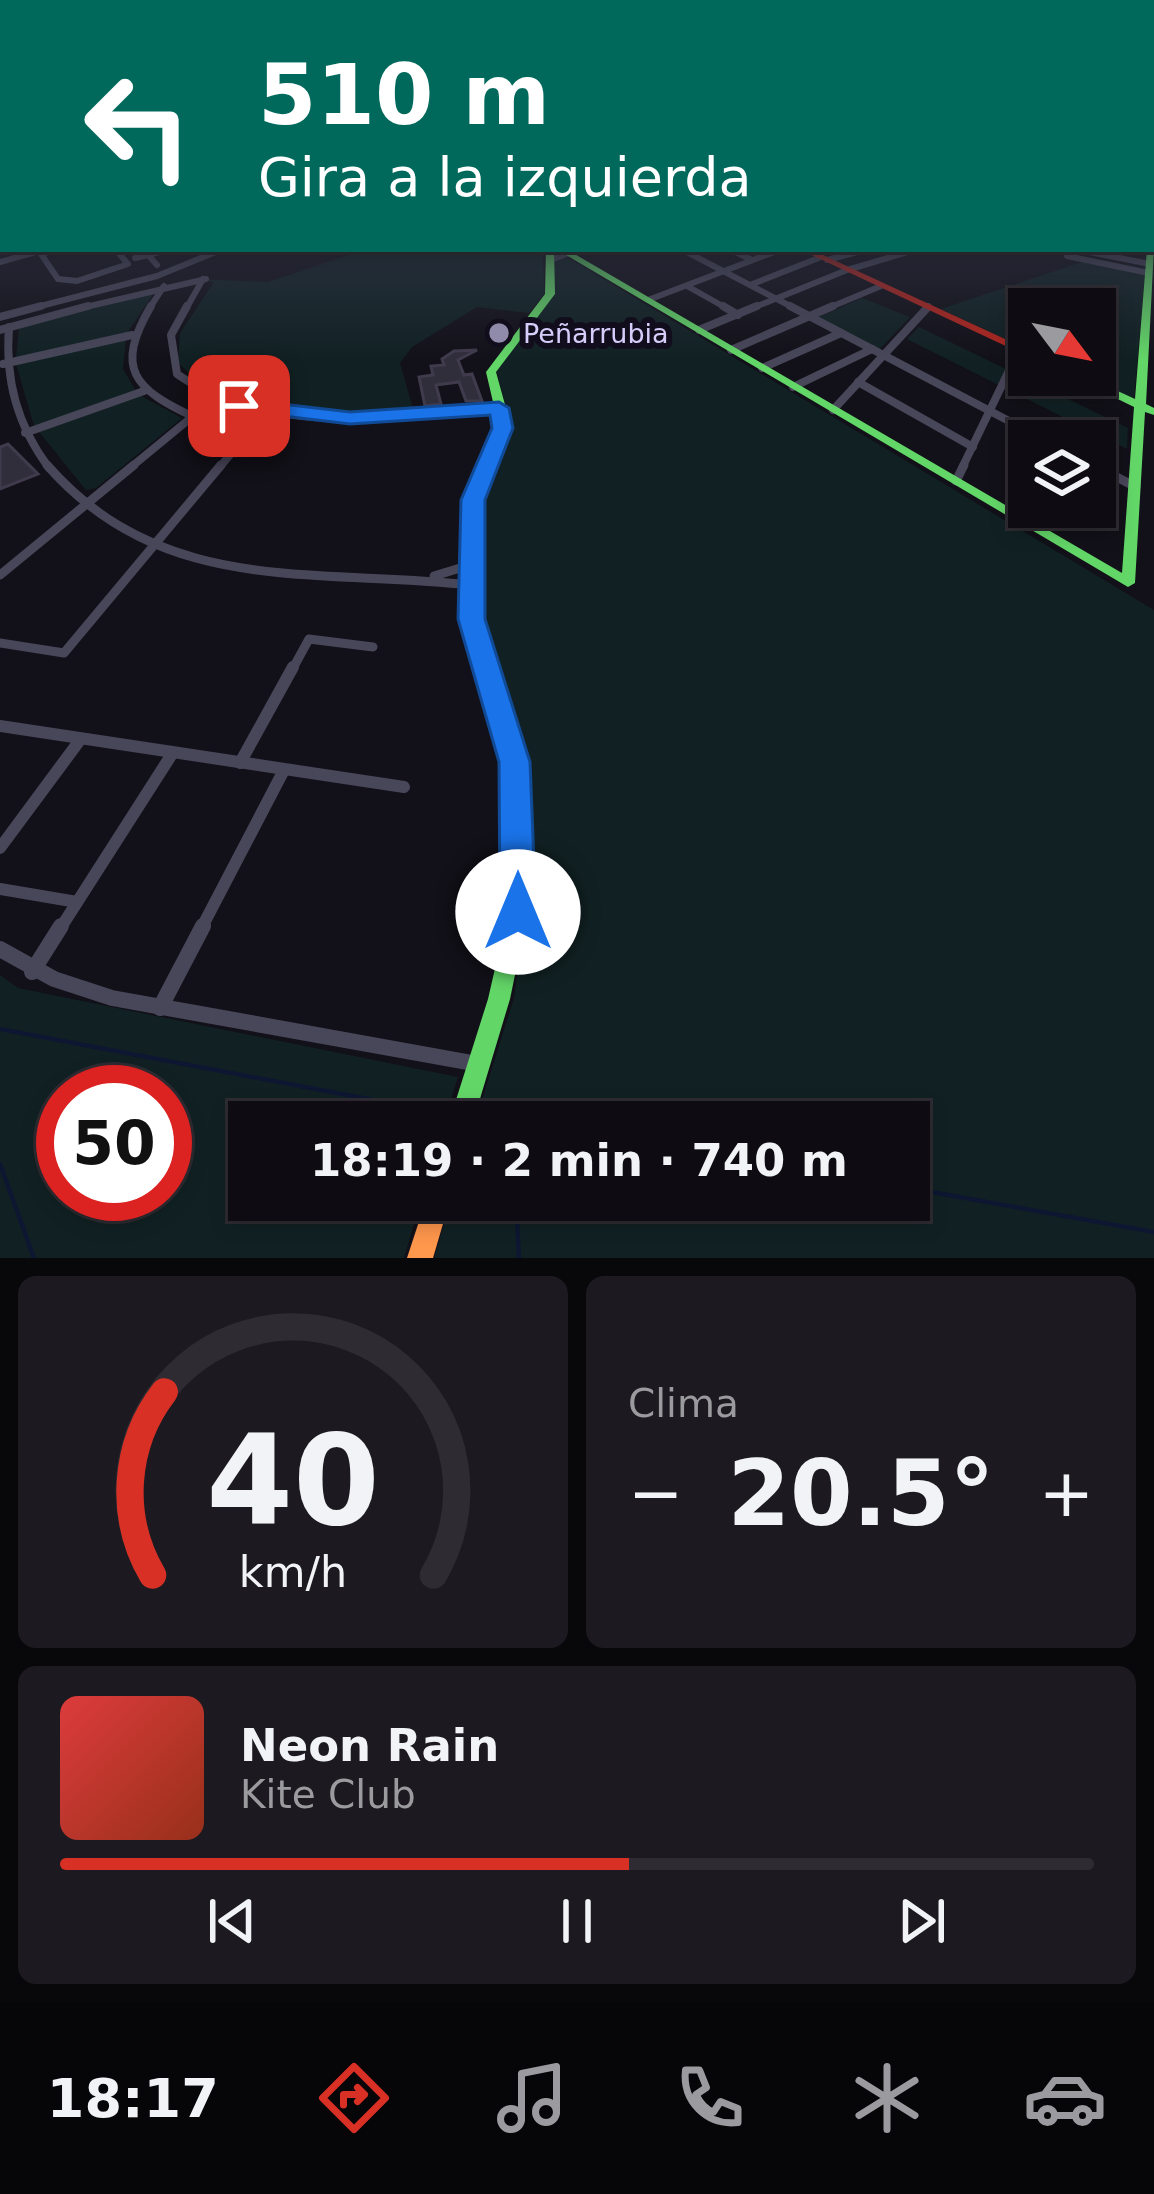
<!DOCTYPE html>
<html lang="es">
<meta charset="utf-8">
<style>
body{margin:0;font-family:"DejaVu Sans",sans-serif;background:#1c1a20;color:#f1f3f6;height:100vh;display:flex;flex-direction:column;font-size:45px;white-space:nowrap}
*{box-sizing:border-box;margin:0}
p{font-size:39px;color:#9b9b9f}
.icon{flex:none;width:66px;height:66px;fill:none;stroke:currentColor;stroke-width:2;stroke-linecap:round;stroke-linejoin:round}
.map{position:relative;height:1258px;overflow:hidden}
.side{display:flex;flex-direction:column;gap:18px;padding:18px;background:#08070a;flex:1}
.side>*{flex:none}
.top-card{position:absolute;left:0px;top:0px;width:1155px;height:252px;box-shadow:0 6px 18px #0003,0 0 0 3px #2e2c32;background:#00695c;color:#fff;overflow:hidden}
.needle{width:78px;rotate:122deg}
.buttons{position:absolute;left:1008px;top:288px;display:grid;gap:24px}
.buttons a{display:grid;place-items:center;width:108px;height:108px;border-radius:0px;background:#0e0c12;box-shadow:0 6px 18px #0003,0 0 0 3px #2e2c32;font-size:60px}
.speed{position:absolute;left:36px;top:1065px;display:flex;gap:24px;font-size:60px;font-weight:700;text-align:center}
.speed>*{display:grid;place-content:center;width:156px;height:156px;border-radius:50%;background:#0e0c12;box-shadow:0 6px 18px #0003,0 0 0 3px #2e2c32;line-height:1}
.speed .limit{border:18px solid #d22;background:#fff;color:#111}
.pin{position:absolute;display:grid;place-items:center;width:102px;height:102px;color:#fff;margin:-51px;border-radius:24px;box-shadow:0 6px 18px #0006}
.me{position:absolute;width:132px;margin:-66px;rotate:0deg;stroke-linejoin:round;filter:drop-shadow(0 0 9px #0008)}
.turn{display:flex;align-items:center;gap:42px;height:252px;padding:0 60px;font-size:54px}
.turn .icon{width:156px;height:156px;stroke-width:2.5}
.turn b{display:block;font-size:84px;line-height:102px}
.big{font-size:90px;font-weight:600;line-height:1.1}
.side .card{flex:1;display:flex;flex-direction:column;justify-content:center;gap:18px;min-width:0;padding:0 42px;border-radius:18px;background:#1c1a20}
.side .dial{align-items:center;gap:0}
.dial svg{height:312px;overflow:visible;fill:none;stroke:#2e2c32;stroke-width:7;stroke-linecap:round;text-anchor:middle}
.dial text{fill:#f1f3f6;stroke:none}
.song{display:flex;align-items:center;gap:36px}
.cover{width:144px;height:144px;border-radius:18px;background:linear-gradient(135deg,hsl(0 70% 55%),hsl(10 70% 35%))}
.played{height:12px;border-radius:6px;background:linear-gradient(90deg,#d93025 55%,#2e2c32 55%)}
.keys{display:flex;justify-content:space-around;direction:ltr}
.heat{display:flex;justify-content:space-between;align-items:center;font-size:66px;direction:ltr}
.side .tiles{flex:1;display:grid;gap:18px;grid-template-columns:1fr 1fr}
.card:last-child{grid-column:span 2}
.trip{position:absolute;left:228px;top:1101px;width:702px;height:120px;border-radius:0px;background:#0e0c12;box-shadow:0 6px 18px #0003,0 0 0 3px #2e2c32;font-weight:600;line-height:120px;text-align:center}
.dock{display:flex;height:192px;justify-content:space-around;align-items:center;background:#060507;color:#9b9b9f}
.dock .icon{width:84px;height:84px}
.dock .selected{color:#d93025}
.dock b{font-size:54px;color:#f1f3f6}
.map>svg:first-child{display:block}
.green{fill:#112123;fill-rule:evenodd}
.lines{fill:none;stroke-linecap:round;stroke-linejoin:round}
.stream{stroke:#0d1732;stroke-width:4.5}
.building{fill:#312e3b;stroke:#403b4c;stroke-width:3}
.street-far4{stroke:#484659;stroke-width:6}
.street-far3{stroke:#484659;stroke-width:8}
.street-far2{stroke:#484659;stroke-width:9}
.street-far1{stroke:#484659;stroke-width:12}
.street{stroke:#484659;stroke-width:16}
.fast{fill:#63d668;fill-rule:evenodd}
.slow{fill:#ff974d;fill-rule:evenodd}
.jam{fill:#b3261e;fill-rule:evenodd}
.route{fill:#1a73e8;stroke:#114b97;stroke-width:3}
.poi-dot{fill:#918bab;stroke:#110d1c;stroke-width:4.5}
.labels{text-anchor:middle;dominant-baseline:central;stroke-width:12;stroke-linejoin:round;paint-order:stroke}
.far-poi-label{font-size:27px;fill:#d6cdfa;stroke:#110d1c;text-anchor:start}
</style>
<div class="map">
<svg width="1154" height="1258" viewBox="0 0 1154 1258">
<rect width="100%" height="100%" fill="#121018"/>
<g class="green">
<path d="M367 249H542L545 293 529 313 477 307 412 347 400 363 414 412C336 413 236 422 178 363L180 333 214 282 193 279 268 282Z"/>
<polygon points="567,257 1154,610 1154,1258 434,1258 451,1200 909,1200 909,1122 475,1122 514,998 528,887 521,760 514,725 478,621 477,503 509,418 496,369 551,299 554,263"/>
<polygon points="1085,261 1145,274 1134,400 1081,375 1095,375 1095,309 1029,309 1029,350 941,309"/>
<polygon points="154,293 127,333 16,358 19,327"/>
<polygon points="862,298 910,317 879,350 817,318"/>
<polygon points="919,327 1006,369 999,385 907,339"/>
<polygon points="126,339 123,369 136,391 34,426 16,364"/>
<polygon points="1016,374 1128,428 1127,449 1009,390"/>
<polygon points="141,396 182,418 96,488 86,490 39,432"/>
<path d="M0 975 18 988 458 1077 444 1122H249V1200H421L404 1258H0ZM63 1092H165V1194H63Z"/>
</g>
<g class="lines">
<g class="stream">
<polyline points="0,1029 452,1115"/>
<polyline points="0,1164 34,1258"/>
<polyline points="909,1188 1154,1232"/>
<polyline points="516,1200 519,1258"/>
</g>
</g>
<g class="building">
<polygon points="477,350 458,360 464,375 472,374 482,401 466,401 459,382 436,385 441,404 425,406 419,377 433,375 431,366 444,365 442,359 454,351"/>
<polygon points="1024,359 1029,361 1029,375 1058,375 1088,389 1069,397 1020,373"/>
<polygon points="8,444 38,474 0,489 0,447"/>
</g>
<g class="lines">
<g class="street-far4">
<polyline points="59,249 41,254 58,279 77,281 128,264 115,249"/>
<polyline points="143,249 148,255 171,249"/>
<polyline points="681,249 796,309"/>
<polyline points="729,249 752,260"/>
<polyline points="1071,249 1067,256 1149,273"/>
<polyline points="1074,249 1150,264"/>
<polyline points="135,258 148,255 157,265"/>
<polyline points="827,260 869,249"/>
<polyline points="549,261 579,249"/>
<polyline points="0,262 43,250"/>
<polyline points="750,285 821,257"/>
<polyline points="687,286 728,309"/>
<polyline points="648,300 782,249"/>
<polyline points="29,309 157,276 223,249"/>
<polyline points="77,309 206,279"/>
<polyline points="149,309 164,286"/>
<polyline points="186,309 203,279"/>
<polyline points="750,309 847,270 918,249"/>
<polyline points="826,309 881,286"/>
</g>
<g class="street-far3">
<path d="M151 306C114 369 134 389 194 417"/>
<path d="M187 306 171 335 177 374C266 437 395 417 499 408"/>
<polyline points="723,306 738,315"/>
<polyline points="790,306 1047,441"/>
<polyline points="0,317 41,306"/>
<path d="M9 327C5 380 17 425 49 468"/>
<polyline points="0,330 88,306"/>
<polyline points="699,330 757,306"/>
<polyline points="731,350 833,306"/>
<polyline points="3,364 132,335"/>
<polyline points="762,368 841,333"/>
<polyline points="858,382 973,447"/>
<polyline points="793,387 872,349"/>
<polyline points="833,410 928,307"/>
<polyline points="25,433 144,391"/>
<polyline points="130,468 215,398"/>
<polyline points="219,468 266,411"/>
<polyline points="962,468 1019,350"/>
</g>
<g class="street-far2">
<path d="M47 465C162 597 314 568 470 585"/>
<polyline points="1095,466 1136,487"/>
<polyline points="956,481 964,465"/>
<polyline points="0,575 134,465"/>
<polyline points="434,576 470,565"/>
<polyline points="0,643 64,653 221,465"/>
<polyline points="292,670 309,639 373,647"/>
</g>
<g class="street-far1">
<polyline points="0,726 404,787"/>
<polyline points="240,763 293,667"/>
<polyline points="0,848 80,740"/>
<polyline points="0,889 77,902"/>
<polyline points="60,929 172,754"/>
<polyline points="201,929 284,770"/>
</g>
<g class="street">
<polyline points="0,949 54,979 112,998 478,1064"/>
<polyline points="32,972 61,926"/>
<polyline points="160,1008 203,926"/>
</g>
<g class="fast">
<polygon points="1152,212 1154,212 1154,241 1152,242"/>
<polygon points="1152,247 1154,247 1146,404 1154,408 1154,415 1145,412 1135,583 1128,587 556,249 566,249 1122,573 1134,407 1069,375 1083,375 1135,399 1147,249 1152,249"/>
<polygon points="546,249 554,249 555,294 496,372 509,419 479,500 478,619 523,762 528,912 510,999 473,1122 449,1122 488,999 508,912 505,762 464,619 467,500 497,419 486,372 545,294"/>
</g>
<polygon class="slow" points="426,1200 450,1200 433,1258 407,1258"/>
<polygon class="jam" points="799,249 810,249 1029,350 1029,357"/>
</g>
<linearGradient id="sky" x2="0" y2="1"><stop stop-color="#0a090d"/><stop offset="0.51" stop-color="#333748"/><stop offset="1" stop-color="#333748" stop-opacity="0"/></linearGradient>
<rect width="1154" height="360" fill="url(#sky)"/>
<polygon class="route" points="239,399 350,412 499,402 509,408 513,428 485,500 485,619 530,762 536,912 531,923 518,928 505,923 500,912 499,762 458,619 461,500 492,428 490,415 350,424 232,410 229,406"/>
<circle class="poi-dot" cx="499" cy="333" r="12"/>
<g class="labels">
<g class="far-poi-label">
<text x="523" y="333">Peñarrubia</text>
</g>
</g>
</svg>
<div class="buttons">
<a><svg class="needle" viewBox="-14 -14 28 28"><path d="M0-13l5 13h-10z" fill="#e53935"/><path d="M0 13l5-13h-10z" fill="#9b9b9f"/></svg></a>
<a><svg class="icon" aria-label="layers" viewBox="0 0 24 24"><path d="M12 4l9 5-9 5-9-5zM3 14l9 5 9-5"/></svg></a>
</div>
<div class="speed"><div class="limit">50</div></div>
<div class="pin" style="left:239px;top:406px;background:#d93025"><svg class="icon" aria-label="arrive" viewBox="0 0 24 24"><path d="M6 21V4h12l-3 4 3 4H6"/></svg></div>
<svg class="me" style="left:518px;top:912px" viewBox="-20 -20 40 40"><circle r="19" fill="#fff"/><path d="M0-13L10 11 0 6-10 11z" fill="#1a73e8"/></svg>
<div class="trip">18:19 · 2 min · 740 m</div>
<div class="top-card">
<div class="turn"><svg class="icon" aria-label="left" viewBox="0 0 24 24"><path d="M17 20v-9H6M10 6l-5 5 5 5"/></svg><div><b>510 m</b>Gira a la izquierda</div></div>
</div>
</div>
<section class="side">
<div class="tiles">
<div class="card dial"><svg viewBox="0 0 100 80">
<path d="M14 69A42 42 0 1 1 86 69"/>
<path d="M14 69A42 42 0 0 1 17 22" stroke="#d93025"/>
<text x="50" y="56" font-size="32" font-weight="700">40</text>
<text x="50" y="72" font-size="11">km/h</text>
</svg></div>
<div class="card"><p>Clima</p>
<div class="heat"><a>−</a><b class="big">20.5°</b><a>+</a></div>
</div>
<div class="card">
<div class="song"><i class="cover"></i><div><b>Neon Rain</b><p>Kite Club</p></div></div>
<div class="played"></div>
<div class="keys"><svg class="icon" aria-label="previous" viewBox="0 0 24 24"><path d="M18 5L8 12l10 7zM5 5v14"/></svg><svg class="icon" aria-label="pause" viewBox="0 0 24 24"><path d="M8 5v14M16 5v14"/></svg><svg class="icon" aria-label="next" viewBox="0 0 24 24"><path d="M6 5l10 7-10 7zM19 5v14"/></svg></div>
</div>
</div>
</section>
<nav class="dock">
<b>18:17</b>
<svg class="icon selected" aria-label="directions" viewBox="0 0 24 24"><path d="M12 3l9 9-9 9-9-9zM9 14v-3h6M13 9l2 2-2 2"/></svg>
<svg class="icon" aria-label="music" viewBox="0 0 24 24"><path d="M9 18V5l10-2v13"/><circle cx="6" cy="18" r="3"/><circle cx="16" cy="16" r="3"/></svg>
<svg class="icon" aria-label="phone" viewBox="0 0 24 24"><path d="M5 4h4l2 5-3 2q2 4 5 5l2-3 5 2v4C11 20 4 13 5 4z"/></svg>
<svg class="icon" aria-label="climate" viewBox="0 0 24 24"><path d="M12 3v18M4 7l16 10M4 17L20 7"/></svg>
<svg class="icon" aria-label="car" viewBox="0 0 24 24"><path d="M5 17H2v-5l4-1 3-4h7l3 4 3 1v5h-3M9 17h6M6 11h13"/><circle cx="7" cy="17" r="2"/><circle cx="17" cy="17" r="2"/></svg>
</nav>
